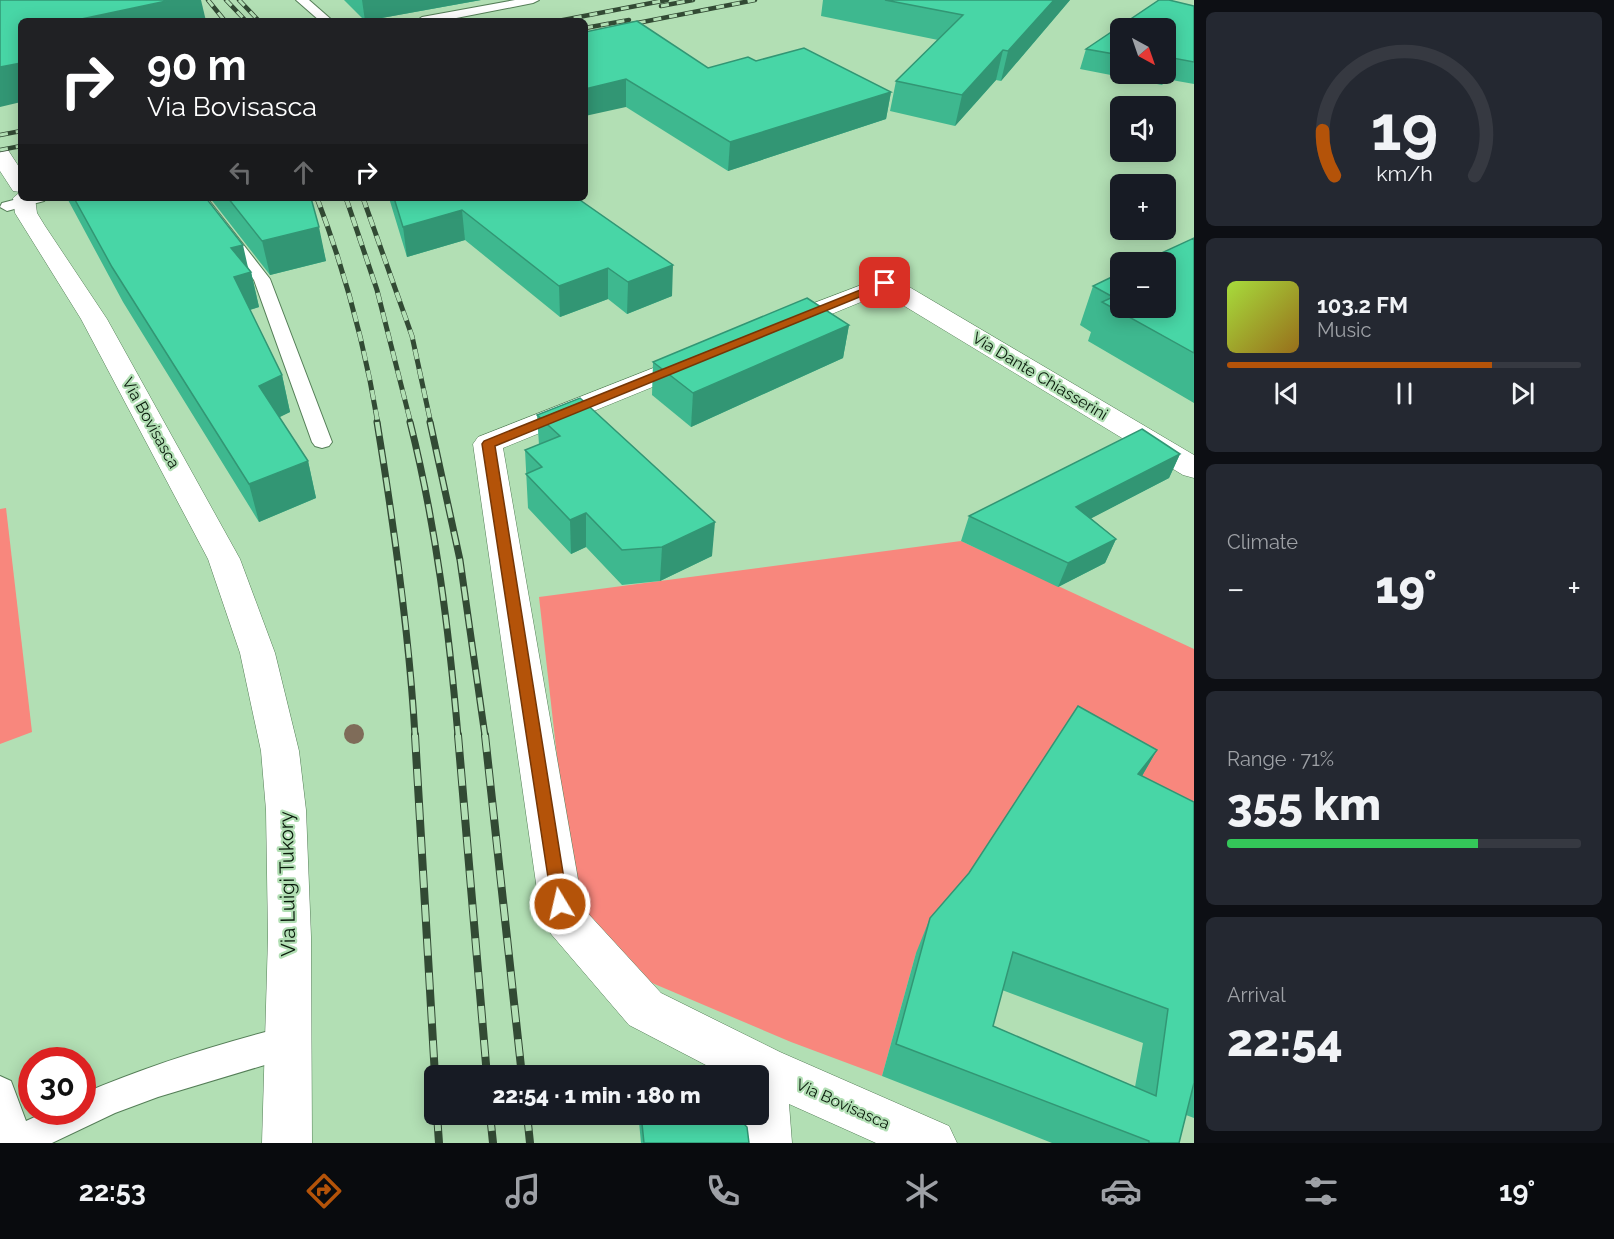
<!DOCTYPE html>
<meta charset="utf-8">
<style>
body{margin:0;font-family:Raleway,sans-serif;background:#242831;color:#f1f3f6;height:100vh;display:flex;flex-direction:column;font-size:22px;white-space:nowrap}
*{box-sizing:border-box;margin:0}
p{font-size:20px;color:#9ea1a6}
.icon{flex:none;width:33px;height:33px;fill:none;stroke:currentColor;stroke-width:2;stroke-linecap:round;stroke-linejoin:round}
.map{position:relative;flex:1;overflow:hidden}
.sheet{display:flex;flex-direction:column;gap:12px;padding:12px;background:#0d0f14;width:420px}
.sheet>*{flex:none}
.top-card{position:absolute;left:18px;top:18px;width:570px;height:183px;border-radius:9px;box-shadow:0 3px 15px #0003;background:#202124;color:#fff;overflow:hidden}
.needle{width:39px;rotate:140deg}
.tools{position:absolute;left:1110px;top:18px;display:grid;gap:12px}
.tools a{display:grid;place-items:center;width:66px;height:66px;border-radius:9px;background:#171b24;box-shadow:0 3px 15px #0003;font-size:30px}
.speed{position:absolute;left:18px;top:1047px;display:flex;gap:12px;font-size:30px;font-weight:700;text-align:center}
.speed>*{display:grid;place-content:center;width:78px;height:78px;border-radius:50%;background:#171b24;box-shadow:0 3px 15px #0003;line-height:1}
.speed .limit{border:9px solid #d22;background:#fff;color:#111}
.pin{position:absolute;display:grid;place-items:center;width:51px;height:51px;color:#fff;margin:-26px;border-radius:12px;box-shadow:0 3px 9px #0006}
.me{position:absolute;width:66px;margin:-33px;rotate:351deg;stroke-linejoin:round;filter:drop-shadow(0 0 4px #0008)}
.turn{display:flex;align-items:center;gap:21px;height:126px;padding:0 30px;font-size:27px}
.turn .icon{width:78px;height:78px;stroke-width:2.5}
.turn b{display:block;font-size:42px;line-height:51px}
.lanes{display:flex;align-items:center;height:57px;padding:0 30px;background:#0003;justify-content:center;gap:30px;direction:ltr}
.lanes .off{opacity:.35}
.big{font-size:45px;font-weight:800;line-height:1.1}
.sheet .card{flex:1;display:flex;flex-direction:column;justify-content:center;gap:9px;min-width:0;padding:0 21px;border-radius:9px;background:#242831}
.sheet .dial{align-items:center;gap:0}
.dial svg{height:156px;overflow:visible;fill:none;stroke:#363941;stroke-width:7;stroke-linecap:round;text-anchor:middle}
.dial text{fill:#f1f3f6;stroke:none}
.song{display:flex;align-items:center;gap:18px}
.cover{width:72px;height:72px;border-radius:9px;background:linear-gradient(135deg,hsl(80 70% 55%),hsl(40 70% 35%))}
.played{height:6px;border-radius:3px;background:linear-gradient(90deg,#b45309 75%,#363941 75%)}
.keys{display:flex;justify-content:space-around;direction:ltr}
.heat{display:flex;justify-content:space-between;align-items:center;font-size:33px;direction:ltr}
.charge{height:9px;border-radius:4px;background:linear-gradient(90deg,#34c759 71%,#363941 0)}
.trip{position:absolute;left:424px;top:1065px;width:345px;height:60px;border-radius:9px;background:#171b24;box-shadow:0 3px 15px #0003;font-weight:800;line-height:60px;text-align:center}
.tab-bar{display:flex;height:96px;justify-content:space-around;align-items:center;background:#090b0e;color:#9ea1a6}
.tab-bar .icon{width:42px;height:42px}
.tab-bar .selected{color:#b45309}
.tab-bar b{font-size:27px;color:#f1f3f6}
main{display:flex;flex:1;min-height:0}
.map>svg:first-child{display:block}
.green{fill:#f8877d}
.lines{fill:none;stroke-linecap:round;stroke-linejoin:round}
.service-casing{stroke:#547e57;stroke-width:2}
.minor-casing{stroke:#547e57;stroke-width:1}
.tertiary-casing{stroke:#547e57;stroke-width:1}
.service{fill:#fff;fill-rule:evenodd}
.minor{fill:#fff;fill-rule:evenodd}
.tertiary{fill:#fff;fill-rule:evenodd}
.rail-far3-casing{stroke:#324a34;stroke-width:4.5}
.rail-far2-casing{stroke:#324a34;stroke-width:5}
.rail-far1-casing{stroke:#324a34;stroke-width:7}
.rail-casing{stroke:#324a34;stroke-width:8}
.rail-far3{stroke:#b2dfb4;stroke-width:3;stroke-dasharray:8;stroke-linecap:butt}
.rail-far2{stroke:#b2dfb4;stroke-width:4;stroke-dasharray:10;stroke-linecap:butt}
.rail-far1{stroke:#b2dfb4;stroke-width:4.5;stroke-dasharray:14;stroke-linecap:butt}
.rail{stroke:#b2dfb4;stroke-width:6;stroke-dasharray:17;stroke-linecap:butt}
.tree{fill:#7f6c59}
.wall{fill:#3eb88f;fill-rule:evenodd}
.shaded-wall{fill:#329674}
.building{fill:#48d6a6;stroke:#329674;stroke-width:1.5;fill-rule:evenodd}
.route{fill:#b45309;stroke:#753606;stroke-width:1.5}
.labels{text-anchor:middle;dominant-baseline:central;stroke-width:4.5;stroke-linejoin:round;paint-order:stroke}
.street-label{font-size:16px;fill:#091a0b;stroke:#b2dfb4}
.near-street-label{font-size:20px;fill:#091a0b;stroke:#b2dfb4}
</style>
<main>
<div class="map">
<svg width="1194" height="1143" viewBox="0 0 1194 1143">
<rect width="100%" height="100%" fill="#b2dfb4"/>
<g class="green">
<polygon points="6,508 32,732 0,744 0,509"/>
<polygon points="961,541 1194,649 1194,852 916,953 882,1076 791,1042 638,977 574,907 539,597"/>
</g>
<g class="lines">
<g class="service-casing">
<g id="service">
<polygon points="296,0 309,0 333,21 320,21"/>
<polygon points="515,0 539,0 533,3 441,21 416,21 422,17"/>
<polygon points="21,198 47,198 44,201 7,211 0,207 2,203"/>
<polygon points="191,198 207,198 270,279 332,442 329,446 322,448 315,446 312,442 254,280"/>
<path d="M288 1026 299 1031 304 1042 299 1053 288 1058 158 1097 115 1113 52 1143H0V1076L11 1081 26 1121 46 1112H82V1094C149 1065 218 1044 288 1026Z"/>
</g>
</g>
<g class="minor-casing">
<g id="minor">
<polygon points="885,276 894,278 1194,455 1194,478 1183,475 883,293 790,331 781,333 772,331 768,325 772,319"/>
<polygon points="694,352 704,354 708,360 704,366 503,448 583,908 661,993 780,1052 949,1126 957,1143 876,1143 789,1104 792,1143 742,1143 741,1114 759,1114 759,1076 727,1076 629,1025 551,934 539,904 473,444 478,437"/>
</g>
</g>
<g class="tertiary-casing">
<polygon id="tertiary" points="0,149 8,150 21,170 21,198 35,198 37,213 45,226 107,319 240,559 275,653 299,751 306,810 311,937 312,1143 262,1143 268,937 266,810 261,751 240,653 208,559 81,319 15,213 13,198 20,192 13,191 0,171"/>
</g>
<use href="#service" class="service"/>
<use href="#minor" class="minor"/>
<use href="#tertiary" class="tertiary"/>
<g class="rail-far3-casing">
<g id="rail-far3">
<polyline points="208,0 225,21"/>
<polyline points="226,0 246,21"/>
<polyline points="239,0 259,21"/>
<polyline points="661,6 693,0"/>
<polyline points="558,21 667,0"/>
<polyline points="622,26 755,0"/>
<polyline points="585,28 629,20"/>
<polyline points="0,135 21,131"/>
<polyline points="0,150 21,146"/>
</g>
</g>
<g class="rail-far2-casing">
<g id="rail-far2">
<path d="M317 198C345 271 365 346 378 424"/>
<polyline points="346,198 377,290 411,424"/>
<polyline points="363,198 412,336 431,424"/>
</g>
</g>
<g class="rail-far1-casing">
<g id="rail-far1">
<path d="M377 422C394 526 409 631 415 736"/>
<path d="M410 422C436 525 449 631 458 736"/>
<polyline points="430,422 460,560 485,736"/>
</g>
</g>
<g class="rail-casing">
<g id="rail">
<polyline points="415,735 435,1076"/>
<polyline points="458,735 487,1076"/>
<polyline points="485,735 522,1076"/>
<polyline points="437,1114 439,1143"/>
<polyline points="490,1114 493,1143"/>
<polyline points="527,1114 530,1143"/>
</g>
</g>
<use href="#rail-far3" class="rail-far3"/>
<use href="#rail-far2" class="rail-far2"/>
<use href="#rail-far1" class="rail-far1"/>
<use href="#rail" class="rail"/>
</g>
<circle class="tree" cx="354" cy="734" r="10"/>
<g class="wall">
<polygon points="344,0 481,0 365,21"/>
<polygon points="823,0 1070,0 1001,81 996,80 955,126 890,111 896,81 938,40 821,16"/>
<path d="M1159 0H1169L1194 6V84L1166 79 1162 85 1080 69 1086 49ZM1120 28H1166V74H1120Z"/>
<polygon points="585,32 708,68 756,61 891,92 886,119 728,171 626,107"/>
<polygon points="67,198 206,198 251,272 259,307 250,310 282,375 290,412 279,417 308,461 316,498 259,522 123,302"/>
<polygon points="210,198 311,198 326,261 270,275"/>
<polygon points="389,198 577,198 672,296 627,314 608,299 560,317 465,240 407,257"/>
<polygon points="1194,238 1194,403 1088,341 1091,332 1080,325 1093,286"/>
<polygon points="849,325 843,358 691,427 652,395 653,362"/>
<polygon points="537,415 712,556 660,581 622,585 586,547 571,554 528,508 525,450 539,445"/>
<polygon points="1180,454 1169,478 1091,518 1116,539 1105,563 1058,587 961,541 969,516"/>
<path d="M1157 750 1142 776 1194 802V1118L1186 1115 1179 1143H1052L882 1076 916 953 930 918ZM1002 990 1143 1043 1135 1087 993 1026Z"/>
<polygon points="640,1114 743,1114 744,1124 749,1143 641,1143 639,1122"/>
</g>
<g class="shaded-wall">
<polygon points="171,0 201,0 206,21 72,21"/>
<polygon points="362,0 481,0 365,21"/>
<polygon points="1054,0 1070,0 1001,81 1008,51"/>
<polygon points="1003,50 996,80 955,126 962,95"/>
<polygon points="1173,58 1166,79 1162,85 1169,65"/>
<polygon points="21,63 21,102 0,107 0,67"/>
<polygon points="626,79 626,107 585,116 585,89"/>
<polygon points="891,92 886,119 728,171 730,142"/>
<polygon points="462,210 465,240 407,257 403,227"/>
<polygon points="319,227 326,261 270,275 262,241"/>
<polygon points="243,245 249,272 251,272 259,307 242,312 234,277 231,248"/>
<polygon points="673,265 672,296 627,314 628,282"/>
<polygon points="608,268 608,299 560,317 559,286"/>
<polygon points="849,325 843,358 691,427 693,393"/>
<polygon points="282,375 290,412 268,423 259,386"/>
<polygon points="1180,454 1169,478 1067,531 1076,507"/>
<polygon points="308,461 316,498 259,522 249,484"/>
<polygon points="586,513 586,547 571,554 570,520"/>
<polygon points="715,522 712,556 660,581 662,547"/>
<polygon points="1116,539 1105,563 1058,587 1068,563"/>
<polygon points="1157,750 1135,788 1138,774"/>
</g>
<g class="building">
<polygon points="0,0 171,0 72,21 21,21 21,63 0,67"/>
<polygon points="885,0 1054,0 1008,51 1003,50 962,95 896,81 963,15"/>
<polygon points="1159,0 1169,0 1194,6 1194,62 1173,58 1169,65 1166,64 1166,28 1120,28 1120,55 1086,49"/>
<polygon points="637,21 708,68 748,57 756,61 804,48 891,92 730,142 626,79 585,89 585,32"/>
<polygon points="74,198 206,198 243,245 231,248 251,272 234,277 282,375 259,386 308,461 249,484 112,267"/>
<polygon points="228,198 311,198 319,227 262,241"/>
<polygon points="394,198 577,198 673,265 628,282 608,268 559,286 462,210 403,227"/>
<polygon points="1194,238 1194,353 1102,302 1113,297 1093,286 1120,273 1120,308 1166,308 1166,262 1142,262"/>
<polygon points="807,298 849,325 693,393 653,362"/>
<polygon points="580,398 715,522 662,547 622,550 586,513 570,520 526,474 542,467 525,450 560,436 537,415"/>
<polygon points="1142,429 1180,454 1076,507 1116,539 1068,563 969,516"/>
<path d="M1078 706 1157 750 1138 774 1194 802V1083L1179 1143H1149V1141L896 1044 930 918 969 873ZM1013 952 1168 1009 1156 1096 993 1026Z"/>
<polygon points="641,1114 743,1114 744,1124 747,1127 749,1143 644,1143"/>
</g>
<polygon class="route" points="885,280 890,283 889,285 495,446 568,904 566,910 560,912 553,910 482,444 484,441"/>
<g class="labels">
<g class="street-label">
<text transform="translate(1040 376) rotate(31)">Via Dante Chiasserini</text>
<text transform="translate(151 423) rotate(61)">Via Bovisasca</text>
<text transform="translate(843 1104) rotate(24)">Via Bovisasca</text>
</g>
<g class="near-street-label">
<text transform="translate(287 884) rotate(-91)">Via Luigi Tukory</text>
</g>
</g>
</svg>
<div class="tools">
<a><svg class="needle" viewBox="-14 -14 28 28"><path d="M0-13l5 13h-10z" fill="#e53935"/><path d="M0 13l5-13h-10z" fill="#9ea1a6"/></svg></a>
<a><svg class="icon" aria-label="sound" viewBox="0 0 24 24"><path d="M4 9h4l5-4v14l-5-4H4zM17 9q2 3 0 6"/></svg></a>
<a>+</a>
<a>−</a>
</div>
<div class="speed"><div class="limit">30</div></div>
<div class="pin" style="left:885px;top:283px;background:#d93025"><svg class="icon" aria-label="arrive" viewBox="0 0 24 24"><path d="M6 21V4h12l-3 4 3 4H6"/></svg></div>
<svg class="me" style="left:560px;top:904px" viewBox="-20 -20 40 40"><circle r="17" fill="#b45309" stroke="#fff" stroke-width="3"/><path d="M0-11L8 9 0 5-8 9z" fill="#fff"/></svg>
<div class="trip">22:54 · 1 min · 180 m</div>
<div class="top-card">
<div class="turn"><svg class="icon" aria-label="right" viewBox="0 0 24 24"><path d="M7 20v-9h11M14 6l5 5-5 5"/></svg><div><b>90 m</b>Via Bovisasca</div></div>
<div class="lanes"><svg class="icon off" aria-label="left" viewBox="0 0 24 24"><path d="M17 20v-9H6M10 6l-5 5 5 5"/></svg><svg class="icon off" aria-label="ahead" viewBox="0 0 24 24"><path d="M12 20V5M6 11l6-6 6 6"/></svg><svg class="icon" aria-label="right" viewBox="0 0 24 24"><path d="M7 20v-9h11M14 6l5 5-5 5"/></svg></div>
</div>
</div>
<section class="sheet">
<div class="card dial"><svg viewBox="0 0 100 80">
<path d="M14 69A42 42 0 1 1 86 69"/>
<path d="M14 69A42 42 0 0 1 8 46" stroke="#b45309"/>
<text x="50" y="56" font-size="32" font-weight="700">19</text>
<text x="50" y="72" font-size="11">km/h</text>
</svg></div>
<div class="card">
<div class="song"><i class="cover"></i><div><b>103.2 FM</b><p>Music</p></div></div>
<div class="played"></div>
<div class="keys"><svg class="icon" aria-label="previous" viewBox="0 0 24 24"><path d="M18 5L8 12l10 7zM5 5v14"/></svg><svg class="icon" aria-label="pause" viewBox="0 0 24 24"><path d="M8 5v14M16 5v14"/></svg><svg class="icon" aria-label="next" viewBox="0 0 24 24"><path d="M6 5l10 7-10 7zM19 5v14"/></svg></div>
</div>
<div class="card"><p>Climate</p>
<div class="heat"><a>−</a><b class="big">19°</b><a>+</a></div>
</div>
<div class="card"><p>Range · 71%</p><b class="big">355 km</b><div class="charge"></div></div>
<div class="card"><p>Arrival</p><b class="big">22:54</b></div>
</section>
</main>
<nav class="tab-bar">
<b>22:53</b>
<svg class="icon selected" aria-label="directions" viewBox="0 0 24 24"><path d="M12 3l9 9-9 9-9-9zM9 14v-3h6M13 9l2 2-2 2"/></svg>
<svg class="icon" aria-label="music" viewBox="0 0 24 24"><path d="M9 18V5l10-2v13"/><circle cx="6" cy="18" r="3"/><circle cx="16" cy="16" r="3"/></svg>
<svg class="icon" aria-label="phone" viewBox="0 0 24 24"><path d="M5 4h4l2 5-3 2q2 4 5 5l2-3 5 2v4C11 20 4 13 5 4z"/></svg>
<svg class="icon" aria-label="climate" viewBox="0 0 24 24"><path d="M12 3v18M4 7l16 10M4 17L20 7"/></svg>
<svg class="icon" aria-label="car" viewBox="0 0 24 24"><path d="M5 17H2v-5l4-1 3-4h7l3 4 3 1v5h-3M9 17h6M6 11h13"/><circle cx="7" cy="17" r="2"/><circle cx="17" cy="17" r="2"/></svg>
<svg class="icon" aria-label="filters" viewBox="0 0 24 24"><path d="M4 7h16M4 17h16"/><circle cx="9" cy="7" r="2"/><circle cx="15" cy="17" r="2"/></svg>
<b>19°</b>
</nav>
